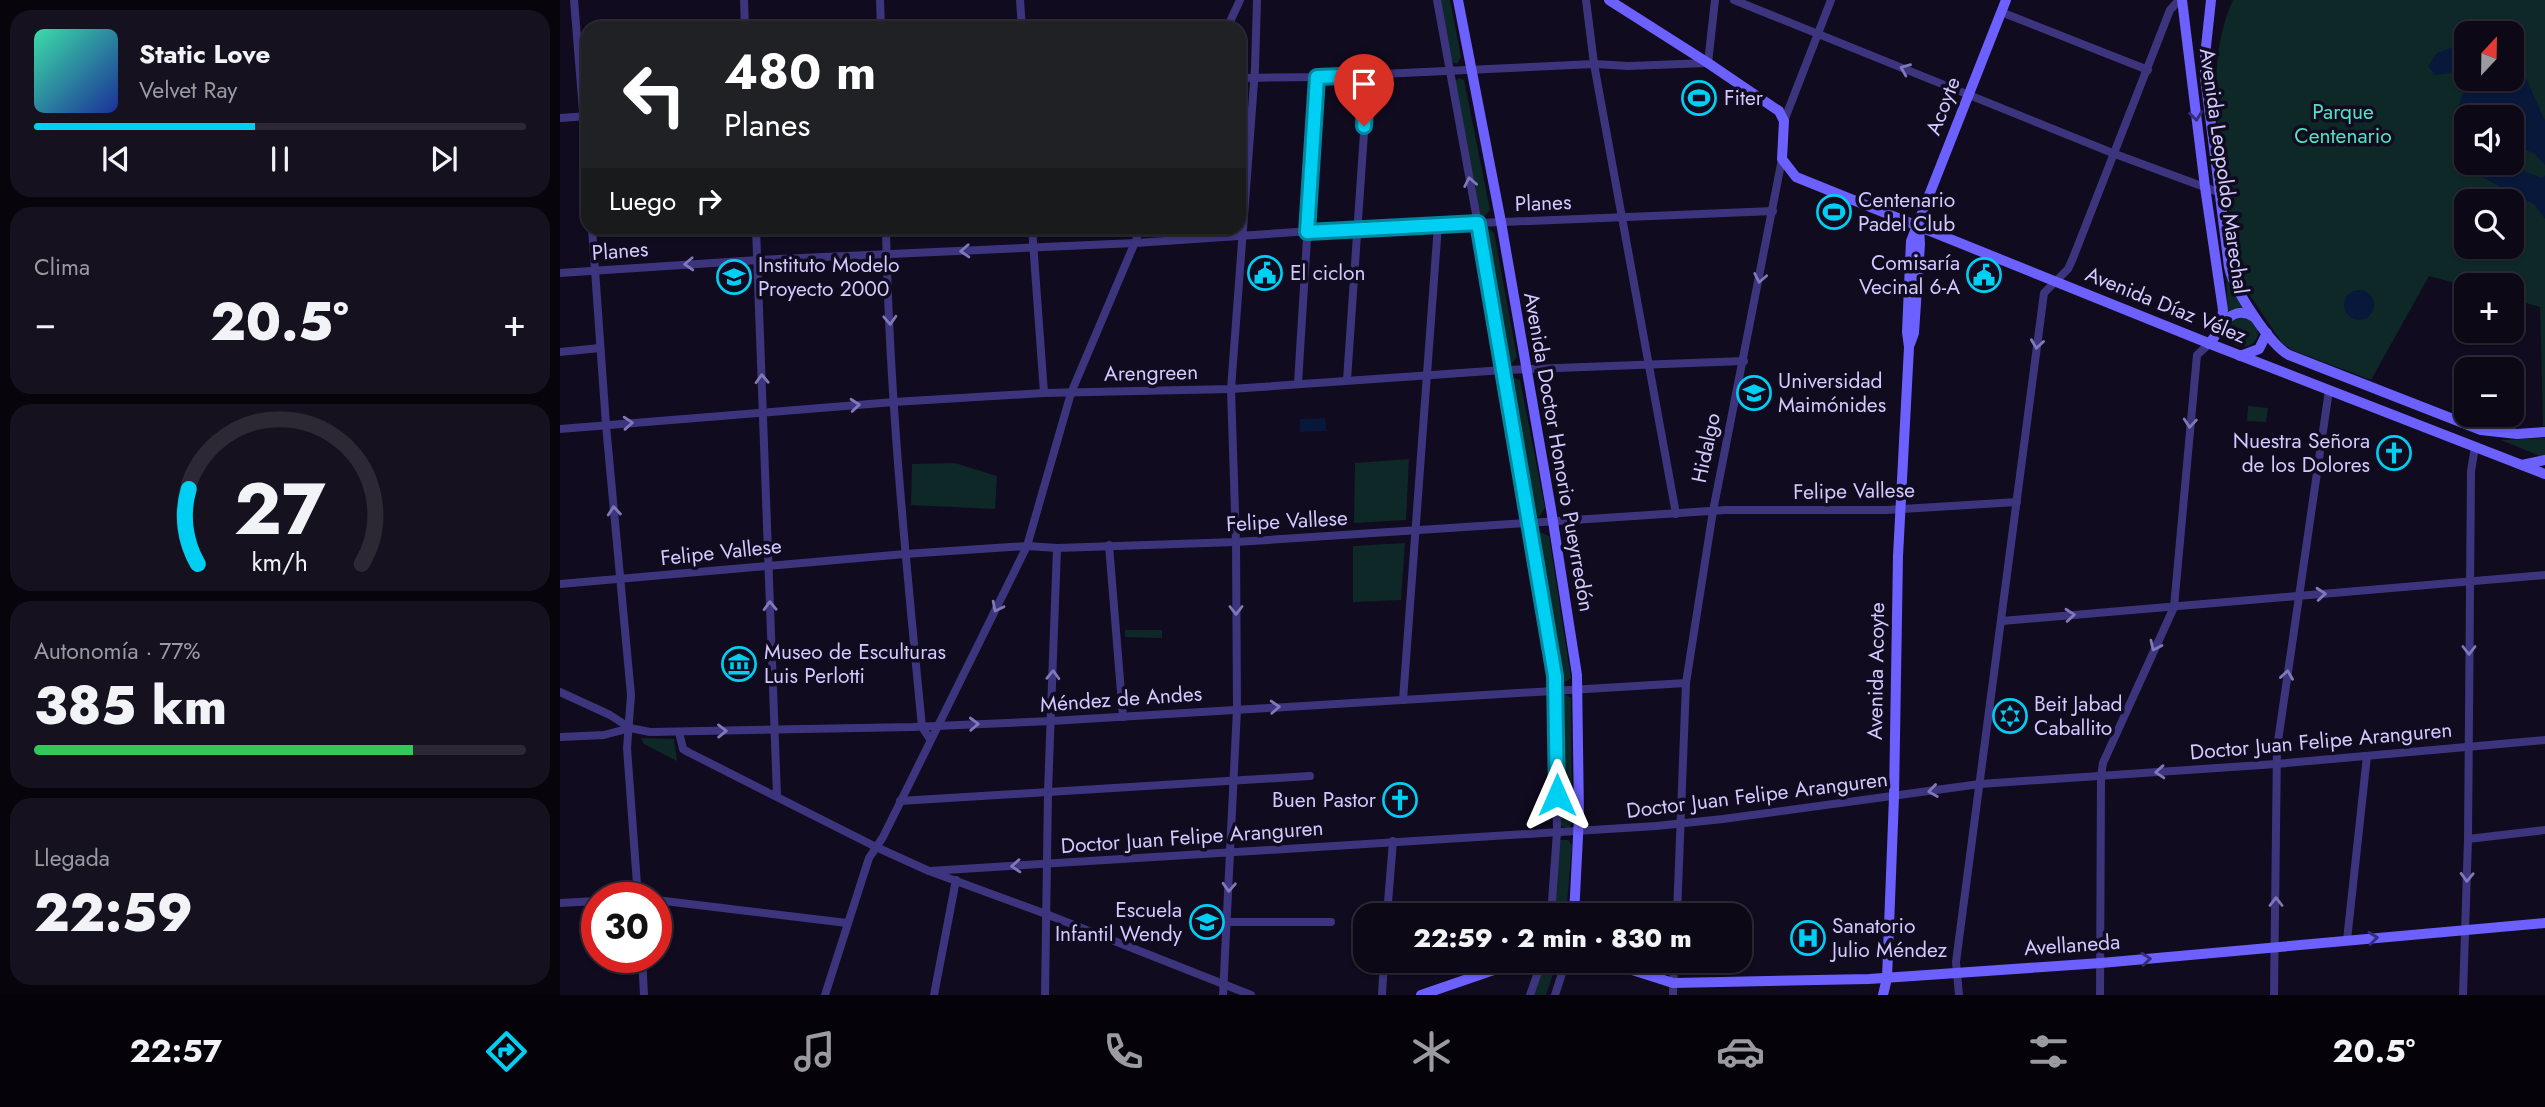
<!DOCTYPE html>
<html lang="es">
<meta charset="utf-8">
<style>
body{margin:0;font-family:Jost,sans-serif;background:#15111f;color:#f1f3f6;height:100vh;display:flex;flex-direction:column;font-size:26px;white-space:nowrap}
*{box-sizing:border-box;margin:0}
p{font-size:23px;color:#9a9aa1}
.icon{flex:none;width:38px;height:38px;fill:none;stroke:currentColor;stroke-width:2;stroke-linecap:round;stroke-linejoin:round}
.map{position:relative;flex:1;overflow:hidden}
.side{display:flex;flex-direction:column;gap:10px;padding:10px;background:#07040c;width:560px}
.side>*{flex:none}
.top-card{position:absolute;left:21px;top:21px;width:665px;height:214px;border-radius:21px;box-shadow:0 2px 5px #0004,0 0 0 2px #2c2935;background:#202124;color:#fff;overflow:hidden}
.needle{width:46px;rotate:22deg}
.tools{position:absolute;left:1894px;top:21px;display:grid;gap:14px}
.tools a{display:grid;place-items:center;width:70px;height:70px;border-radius:14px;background:#0c0816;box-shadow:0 2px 5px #0004,0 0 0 2px #2c2935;font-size:35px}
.speed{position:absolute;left:21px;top:882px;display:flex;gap:14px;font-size:35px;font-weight:700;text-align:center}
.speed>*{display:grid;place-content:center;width:91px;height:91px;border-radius:50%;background:#0c0816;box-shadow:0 2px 5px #0004,0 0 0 2px #2c2935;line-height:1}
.speed .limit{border:10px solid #d22;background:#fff;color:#111}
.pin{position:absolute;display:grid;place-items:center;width:60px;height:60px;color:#fff;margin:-72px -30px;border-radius:50% 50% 50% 0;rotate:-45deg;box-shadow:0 0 7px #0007}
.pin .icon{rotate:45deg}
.me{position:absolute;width:77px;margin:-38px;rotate:0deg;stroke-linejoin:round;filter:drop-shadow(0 0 5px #0008)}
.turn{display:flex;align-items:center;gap:24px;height:147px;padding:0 28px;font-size:32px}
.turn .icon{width:91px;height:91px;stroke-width:2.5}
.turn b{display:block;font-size:49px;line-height:60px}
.then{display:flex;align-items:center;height:66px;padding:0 28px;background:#0003;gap:14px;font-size:26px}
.big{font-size:52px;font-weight:800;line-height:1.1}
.side .widget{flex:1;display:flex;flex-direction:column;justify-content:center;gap:10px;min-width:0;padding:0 24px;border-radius:21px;background:#15111f}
.side .dial{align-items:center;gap:0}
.dial svg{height:182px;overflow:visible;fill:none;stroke:#2c2935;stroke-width:7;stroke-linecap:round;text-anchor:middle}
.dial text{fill:#f1f3f6;stroke:none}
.song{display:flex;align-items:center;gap:21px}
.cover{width:84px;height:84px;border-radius:10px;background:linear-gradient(135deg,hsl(160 70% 55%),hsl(230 70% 35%))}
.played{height:7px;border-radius:4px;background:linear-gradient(90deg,#00cff4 45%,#2c2935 45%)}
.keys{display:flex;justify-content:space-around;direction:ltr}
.heat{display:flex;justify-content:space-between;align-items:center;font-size:38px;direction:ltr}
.charge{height:10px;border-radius:5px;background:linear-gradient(90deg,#34c759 77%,#2c2935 0)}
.trip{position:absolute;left:793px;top:903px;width:399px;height:70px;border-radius:21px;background:#0c0816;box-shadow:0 2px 5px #0004,0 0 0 2px #2c2935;font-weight:800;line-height:70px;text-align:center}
.tab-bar{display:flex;height:112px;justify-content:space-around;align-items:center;background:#050309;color:#9a9aa1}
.tab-bar .icon{width:49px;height:49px}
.tab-bar .on{color:#00cff4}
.tab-bar b{font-size:32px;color:#f1f3f6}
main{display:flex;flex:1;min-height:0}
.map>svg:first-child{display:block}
.green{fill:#0e2828;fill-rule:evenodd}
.water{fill:#08183b}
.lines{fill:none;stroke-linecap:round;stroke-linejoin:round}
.street{stroke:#3c357e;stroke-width:8}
.secondary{stroke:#6c60ff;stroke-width:10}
.oneway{stroke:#8078b8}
.oneway2{stroke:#352d78}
.route-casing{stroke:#00879f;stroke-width:18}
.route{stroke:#00cff4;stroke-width:12}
.labels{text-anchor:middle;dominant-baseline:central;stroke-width:7;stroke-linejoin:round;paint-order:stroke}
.poi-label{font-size:21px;fill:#d2c9ff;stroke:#100b1e;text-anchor:start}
.street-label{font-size:21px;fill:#d2c9ff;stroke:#100b1e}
.park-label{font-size:21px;fill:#53e1c4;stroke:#100b1e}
</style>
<main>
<section class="side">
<div class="widget">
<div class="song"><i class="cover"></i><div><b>Static Love</b><p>Velvet Ray</p></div></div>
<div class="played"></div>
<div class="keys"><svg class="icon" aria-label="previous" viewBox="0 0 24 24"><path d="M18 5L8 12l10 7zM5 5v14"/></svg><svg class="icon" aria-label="pause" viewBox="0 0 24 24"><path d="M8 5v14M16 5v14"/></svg><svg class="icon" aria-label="next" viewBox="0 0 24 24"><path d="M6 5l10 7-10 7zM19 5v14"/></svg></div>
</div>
<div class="widget"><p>Clima</p>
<div class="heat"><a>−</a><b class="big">20.5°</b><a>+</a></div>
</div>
<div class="widget dial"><svg viewBox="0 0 100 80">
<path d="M14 69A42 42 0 1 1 86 69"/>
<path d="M14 69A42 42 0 0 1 10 36" stroke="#00cff4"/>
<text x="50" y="56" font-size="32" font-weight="700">27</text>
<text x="50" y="72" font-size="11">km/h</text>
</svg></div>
<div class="widget"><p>Autonomía · 77%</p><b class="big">385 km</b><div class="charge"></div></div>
<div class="widget"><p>Llegada</p><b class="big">22:59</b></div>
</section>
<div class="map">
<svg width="1985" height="995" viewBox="0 0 1985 995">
<rect width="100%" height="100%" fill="#100b1e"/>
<g class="green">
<polygon points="879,0 890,0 901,57 897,64 891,61"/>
<path d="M1673 0H1985V426H1983L1980 307 1951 299V285L1906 286 1869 276 1811 380 1732 350 1722 343 1683 285 1678 273C1668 192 1637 77 1673 0ZM1906 33H1951V79H1906ZM1906 117H1951V163H1906ZM1906 201H1951V247H1906Z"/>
<polygon points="899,78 904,80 930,210 925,216 919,214 894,82"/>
<polygon points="929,228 934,233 957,357 952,363 945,360 922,232"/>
<polygon points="1666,277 1682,307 1668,311"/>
<circle cx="1683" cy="332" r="15"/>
<polygon points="954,378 960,380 985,508 979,517 973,515 971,511 949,383"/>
<polygon points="1688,406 1708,408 1706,422 1687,421"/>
<polygon points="1985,438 1985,455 1980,456 1941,440"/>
<polygon points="849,459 846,520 794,523 795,463"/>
<polygon points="395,463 437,476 435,509 351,505 352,464"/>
<polygon points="980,532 989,536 1011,678 1005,682 999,681 977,538"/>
<polygon points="845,543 841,600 793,602 793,546"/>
<polygon points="565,630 602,630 602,638 565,637"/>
<polygon points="1006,695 1011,698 1012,823 1009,828 1001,826 999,822 1000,698"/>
<polygon points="81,738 114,739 117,761 84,744"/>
<polygon points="1001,840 1008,840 1012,845 1006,915 994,915 998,844"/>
<polygon points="984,961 997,962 986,995 973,995"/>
</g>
<g class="water">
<polygon points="1891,48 1906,48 1906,77 1893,73 1875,75 1868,66 1877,53"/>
<path d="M1951 57 1961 67 1985 121V165L1975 154 1951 143V117H1906V151L1899 154C1894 135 1893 119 1900 101 1903 93 1907 87 1906 79H1951Z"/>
<polygon points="1906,163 1944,163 1982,178 1985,175 1985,219 1975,205 1922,177"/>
<circle cx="1799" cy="305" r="15"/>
<polygon points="765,418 766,431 740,432 740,419"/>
</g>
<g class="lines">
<g class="street">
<polyline points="14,0 28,173"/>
<polyline points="184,0 185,28"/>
<polyline points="320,0 321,28"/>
<polyline points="460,0 462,28"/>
<polyline points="877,0 942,356 995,676 997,832 991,915"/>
<polyline points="1026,0 1034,64 1116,514"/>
<polyline points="1174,0 1555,154 1658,192"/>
<polyline points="1441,12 1588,70"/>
<polyline points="667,28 680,0"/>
<polyline points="679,78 757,77 1034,64 1068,66 1148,63 1155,0"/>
<polyline points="0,118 28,116"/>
<polyline points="1224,121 1271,0"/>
<polyline points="32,228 46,425 71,695 67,748 78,898"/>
<polyline points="196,228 217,796"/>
<path d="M326 228C329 394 346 561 362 727L370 739"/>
<polyline points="472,228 484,393"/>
<polyline points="0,273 198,260 575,243 796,228 1213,211"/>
<polyline points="0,352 40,348"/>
<polyline points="787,380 808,75"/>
<polyline points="738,383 757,77"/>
<polyline points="0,429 334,402 484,393 671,389 944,370 1184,361"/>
<polyline points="549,545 563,717"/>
<polyline points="0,584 345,554 467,546 497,548 676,542 1165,510 1326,510 1457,502"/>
<polyline points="1442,621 1985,575"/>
<polyline points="0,692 50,715 70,728"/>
<polyline points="843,700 878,225"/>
<polyline points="119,732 123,749 128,752 316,847 369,871 486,914 691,995"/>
<polyline points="0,737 44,735 70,728 90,732 353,727 491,721 1126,683"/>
<polyline points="340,801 750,776"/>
<polyline points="1908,839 1985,830"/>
<polyline points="369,871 1096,826 1163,819 1420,784 1716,764 1985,740"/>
<polyline points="96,900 287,923"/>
<polyline points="0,903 37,901"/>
<polyline points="827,915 833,841"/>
<polyline points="1117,915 1126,683 1153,511 1222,159"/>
<polyline points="667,922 771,922"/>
<polyline points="1787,940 1807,756"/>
<polyline points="82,957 84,995"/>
<polyline points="265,995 309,858 323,837 467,546 511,393 581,228"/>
<polyline points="374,995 396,880"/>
<polyline points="485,995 488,792 497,548"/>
<polyline points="663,995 677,709 676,542 671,389 695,69 697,0"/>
<polyline points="822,995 824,961"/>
<polyline points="970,995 982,961"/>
<polyline points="995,995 1006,961"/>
<polyline points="1113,995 1114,961"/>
<polyline points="1399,995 1396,962 1484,293 1508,269 1513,258 1610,10 1619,0"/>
<polyline points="1540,995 1541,776 1543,763 1614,607 1637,355 1649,344"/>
<polyline points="1714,995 1717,748 1769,390"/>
<polyline points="1903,995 1908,839 1911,471 1915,447"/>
</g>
<g class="secondary">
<polyline points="898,0 941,222 991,509 1017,675 1019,817 1014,915"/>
<polyline points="1049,0 1148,63 1219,111 1224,121 1222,159 1236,177 1658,347 1985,474"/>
<polyline points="1622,0 1645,187 1663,310 1661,328 1649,344"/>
<path d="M1651 0 1645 56V77L1669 267C1673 288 1710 345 1729 355L1921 430 1957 434 1985 432"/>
<path d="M1663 323C1672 313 1682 309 1694 317"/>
<polyline points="1350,344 1354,333 1360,244 1359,228"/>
<polyline points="1680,356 1699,349 1707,333"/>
<polyline points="1962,465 1985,460"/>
<polyline points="1044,961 1113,983 1309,979 1541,963 1985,923"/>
<polyline points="861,995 960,961"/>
<polyline points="1323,995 1327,978 1334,797 1338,556 1349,347 1347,332 1351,241 1446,0"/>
</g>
</g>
<defs><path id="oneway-chevron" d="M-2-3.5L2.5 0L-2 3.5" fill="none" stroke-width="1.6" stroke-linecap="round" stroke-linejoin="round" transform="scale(1.75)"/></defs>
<g class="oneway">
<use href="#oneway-chevron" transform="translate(1345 69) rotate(-158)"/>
<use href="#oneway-chevron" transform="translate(910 182) rotate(-101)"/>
<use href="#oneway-chevron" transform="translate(405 251) rotate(177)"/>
<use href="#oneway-chevron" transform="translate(129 264) rotate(177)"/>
<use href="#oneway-chevron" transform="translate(1200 278) rotate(101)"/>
<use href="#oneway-chevron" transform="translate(330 320) rotate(87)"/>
<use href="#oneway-chevron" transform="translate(1477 344) rotate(98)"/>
<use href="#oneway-chevron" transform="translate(202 379) rotate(-92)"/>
<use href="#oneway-chevron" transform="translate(295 405) rotate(-5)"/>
<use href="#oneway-chevron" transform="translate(68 423) rotate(-4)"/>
<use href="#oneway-chevron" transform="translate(1630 423) rotate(95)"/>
<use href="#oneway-chevron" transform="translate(54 511) rotate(-95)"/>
<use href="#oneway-chevron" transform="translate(1761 594) rotate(-5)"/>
<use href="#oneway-chevron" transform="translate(210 606) rotate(-92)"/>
<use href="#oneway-chevron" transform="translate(437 607) rotate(117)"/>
<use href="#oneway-chevron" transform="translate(676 610) rotate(90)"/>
<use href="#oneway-chevron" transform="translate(1510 615) rotate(-5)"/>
<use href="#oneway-chevron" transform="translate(1595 646) rotate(115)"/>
<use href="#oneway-chevron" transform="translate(1909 650) rotate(90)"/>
<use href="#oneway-chevron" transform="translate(493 675) rotate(-88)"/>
<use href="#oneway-chevron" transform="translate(1727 675) rotate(-82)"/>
<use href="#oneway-chevron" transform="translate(715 707) rotate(-3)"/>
<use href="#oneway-chevron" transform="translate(414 724) rotate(-2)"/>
<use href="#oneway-chevron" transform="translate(162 731) rotate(-1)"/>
<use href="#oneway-chevron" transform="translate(1600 772) rotate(176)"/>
<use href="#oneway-chevron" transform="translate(1373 791) rotate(172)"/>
<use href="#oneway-chevron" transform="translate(456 866) rotate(176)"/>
<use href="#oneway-chevron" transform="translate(1907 877) rotate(92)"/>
<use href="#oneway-chevron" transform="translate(669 887) rotate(93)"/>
<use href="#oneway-chevron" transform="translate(1716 902) rotate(-90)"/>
</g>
<g class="oneway2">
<use href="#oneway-chevron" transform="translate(1636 116) rotate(83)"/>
<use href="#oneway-chevron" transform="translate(1813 938) rotate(-6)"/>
<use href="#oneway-chevron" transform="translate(1586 959) rotate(-5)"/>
</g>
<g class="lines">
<g class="route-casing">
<polyline id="route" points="804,126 807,75 757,77 747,232 918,223 995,676 997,795"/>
</g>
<use href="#route" class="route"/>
</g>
<defs>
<g id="stadium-ring" transform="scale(1.75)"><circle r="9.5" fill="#100b1e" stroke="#00cff4" stroke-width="1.5"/><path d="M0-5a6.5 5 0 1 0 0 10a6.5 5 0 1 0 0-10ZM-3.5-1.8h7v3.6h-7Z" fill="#00cff4"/></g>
<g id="civic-ring" transform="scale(1.75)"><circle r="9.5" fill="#100b1e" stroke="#00cff4" stroke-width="1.5"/><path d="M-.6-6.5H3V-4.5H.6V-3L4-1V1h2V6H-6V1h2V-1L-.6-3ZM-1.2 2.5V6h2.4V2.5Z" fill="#00cff4"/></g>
<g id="school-ring" transform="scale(1.75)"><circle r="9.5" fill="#100b1e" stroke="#00cff4" stroke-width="1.5"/><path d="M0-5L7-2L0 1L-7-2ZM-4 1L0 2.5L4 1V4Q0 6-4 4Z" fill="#00cff4"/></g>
<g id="university-ring" transform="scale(1.75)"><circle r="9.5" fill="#100b1e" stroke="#00cff4" stroke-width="1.5"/><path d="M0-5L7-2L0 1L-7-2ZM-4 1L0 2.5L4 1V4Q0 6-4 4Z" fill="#00cff4"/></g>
<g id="church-ring" transform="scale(1.75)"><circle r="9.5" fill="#100b1e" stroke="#00cff4" stroke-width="1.5"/><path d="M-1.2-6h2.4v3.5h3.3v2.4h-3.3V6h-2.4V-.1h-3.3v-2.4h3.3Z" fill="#00cff4"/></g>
<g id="museum-ring" transform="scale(1.75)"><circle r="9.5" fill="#100b1e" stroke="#00cff4" stroke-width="1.5"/><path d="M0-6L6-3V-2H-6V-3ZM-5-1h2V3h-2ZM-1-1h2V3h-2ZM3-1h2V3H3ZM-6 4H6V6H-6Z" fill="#00cff4"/></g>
<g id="synagogue-ring" transform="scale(1.75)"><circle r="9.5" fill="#100b1e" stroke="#00cff4" stroke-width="1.5"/><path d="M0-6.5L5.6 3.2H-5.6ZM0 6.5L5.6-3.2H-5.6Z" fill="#00cff4"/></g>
<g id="hospital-ring" transform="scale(1.75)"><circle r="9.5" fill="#100b1e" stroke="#00cff4" stroke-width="1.5"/><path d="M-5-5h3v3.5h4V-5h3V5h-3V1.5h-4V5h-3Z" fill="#00cff4"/></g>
</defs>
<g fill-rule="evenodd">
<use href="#stadium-ring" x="1139" y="98"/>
<use href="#stadium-ring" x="1274" y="212"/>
<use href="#civic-ring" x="705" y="273"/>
<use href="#civic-ring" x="1424" y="275"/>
<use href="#school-ring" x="174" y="277"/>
<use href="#university-ring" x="1194" y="393"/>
<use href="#church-ring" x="1834" y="453"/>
<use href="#museum-ring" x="179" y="664"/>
<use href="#synagogue-ring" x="1450" y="716"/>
<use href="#church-ring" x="840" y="800"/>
<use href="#school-ring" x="647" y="922"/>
<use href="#hospital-ring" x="1248" y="938"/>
</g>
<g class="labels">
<g class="poi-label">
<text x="1164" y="98">Fiter</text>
<text x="1298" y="200">Centenario<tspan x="1298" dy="24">Padel Club</tspan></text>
<text x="1400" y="263" text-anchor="end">Comisaría<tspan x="1400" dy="24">Vecinal 6-A</tspan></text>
<text x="198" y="265">Instituto Modelo<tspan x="198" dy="24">Proyecto 2000</tspan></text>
<text x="730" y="273">El ciclon</text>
<text x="1218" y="381">Universidad<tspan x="1218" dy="24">Maimónides</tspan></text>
<text x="1810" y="441" text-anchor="end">Nuestra Señora<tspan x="1810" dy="24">de los Dolores</tspan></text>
<text x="204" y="652">Museo de Esculturas<tspan x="204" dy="24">Luis Perlotti</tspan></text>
<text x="1474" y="704">Beit Jabad<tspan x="1474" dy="24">Caballito</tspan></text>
<text x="816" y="800" text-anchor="end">Buen Pastor</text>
<text x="622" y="910" text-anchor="end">Escuela<tspan x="622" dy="24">Infantil Wendy</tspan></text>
<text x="1272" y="926">Sanatorio<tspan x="1272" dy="24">Julio Méndez</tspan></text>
</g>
<g class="street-label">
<text transform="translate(1383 106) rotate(-69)">Acoyte</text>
<text transform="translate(1664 171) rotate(82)">Avenida Leopoldo Marechal</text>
<text transform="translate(983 203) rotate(-2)">Planes</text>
<text transform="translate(60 251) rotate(-4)">Planes</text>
<text transform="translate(1606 305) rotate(22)">Avenida Díaz Vélez</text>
<text transform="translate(591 373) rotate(-1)">Arengreen</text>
<text transform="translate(1146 448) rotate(-78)">Hidalgo</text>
<text transform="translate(999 452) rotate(80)">Avenida Doctor Honorio Pueyrredón</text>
<text transform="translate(1294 491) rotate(-1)">Felipe Vallese</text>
<text transform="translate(727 521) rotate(-3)">Felipe Vallese</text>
<text transform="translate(161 552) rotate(-6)">Felipe Vallese</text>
<text transform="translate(1316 671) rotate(-89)">Avenida Acoyte</text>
<text transform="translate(561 699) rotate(-4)">Méndez de Andes</text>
<text transform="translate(1761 741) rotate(-5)">Doctor Juan Felipe Aranguren</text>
<text transform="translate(1197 795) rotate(-7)">Doctor Juan Felipe Aranguren</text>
<text transform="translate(632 837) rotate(-4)">Doctor Juan Felipe Aranguren</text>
<text transform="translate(1512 945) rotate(-4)">Avellaneda</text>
</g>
<g class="park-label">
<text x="1783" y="112">Parque<tspan x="1783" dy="24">Centenario</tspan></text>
</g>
</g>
</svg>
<div class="tools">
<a><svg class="needle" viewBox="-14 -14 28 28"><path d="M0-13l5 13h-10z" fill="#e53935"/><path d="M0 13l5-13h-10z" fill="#9a9aa1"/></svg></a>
<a><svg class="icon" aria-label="sound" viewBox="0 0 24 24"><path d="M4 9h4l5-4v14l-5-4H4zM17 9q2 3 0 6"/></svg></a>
<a><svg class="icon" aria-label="search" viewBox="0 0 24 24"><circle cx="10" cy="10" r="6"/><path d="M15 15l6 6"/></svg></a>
<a>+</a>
<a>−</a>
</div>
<div class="speed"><div class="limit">30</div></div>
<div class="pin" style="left:804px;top:126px;background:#d93025"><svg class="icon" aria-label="arrive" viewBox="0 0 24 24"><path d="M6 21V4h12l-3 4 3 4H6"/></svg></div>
<svg class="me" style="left:997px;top:795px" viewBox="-20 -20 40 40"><path d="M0-17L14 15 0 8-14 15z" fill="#00cff4" stroke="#fff" stroke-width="4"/></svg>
<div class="trip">22:59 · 2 min · 830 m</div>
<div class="top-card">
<div class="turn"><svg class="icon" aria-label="left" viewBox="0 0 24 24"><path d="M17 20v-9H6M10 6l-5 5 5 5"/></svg><div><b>480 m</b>Planes</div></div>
<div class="then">Luego<svg class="icon" aria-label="right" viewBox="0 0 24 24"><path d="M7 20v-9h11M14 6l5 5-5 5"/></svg></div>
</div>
</div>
</main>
<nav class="tab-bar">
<b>22:57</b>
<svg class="icon on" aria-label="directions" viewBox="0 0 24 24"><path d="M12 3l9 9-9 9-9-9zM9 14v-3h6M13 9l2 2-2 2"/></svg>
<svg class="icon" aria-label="music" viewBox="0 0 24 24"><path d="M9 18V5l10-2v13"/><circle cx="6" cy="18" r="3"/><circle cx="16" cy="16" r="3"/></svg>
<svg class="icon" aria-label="phone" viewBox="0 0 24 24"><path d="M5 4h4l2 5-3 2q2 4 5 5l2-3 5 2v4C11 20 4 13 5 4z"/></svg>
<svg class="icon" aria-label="climate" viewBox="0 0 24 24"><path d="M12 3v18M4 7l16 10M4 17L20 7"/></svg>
<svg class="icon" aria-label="car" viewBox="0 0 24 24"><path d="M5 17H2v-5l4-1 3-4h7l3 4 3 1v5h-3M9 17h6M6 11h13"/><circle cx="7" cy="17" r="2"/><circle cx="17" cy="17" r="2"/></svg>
<svg class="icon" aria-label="filters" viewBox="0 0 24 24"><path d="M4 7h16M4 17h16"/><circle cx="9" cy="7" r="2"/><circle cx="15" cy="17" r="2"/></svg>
<b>20.5°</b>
</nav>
